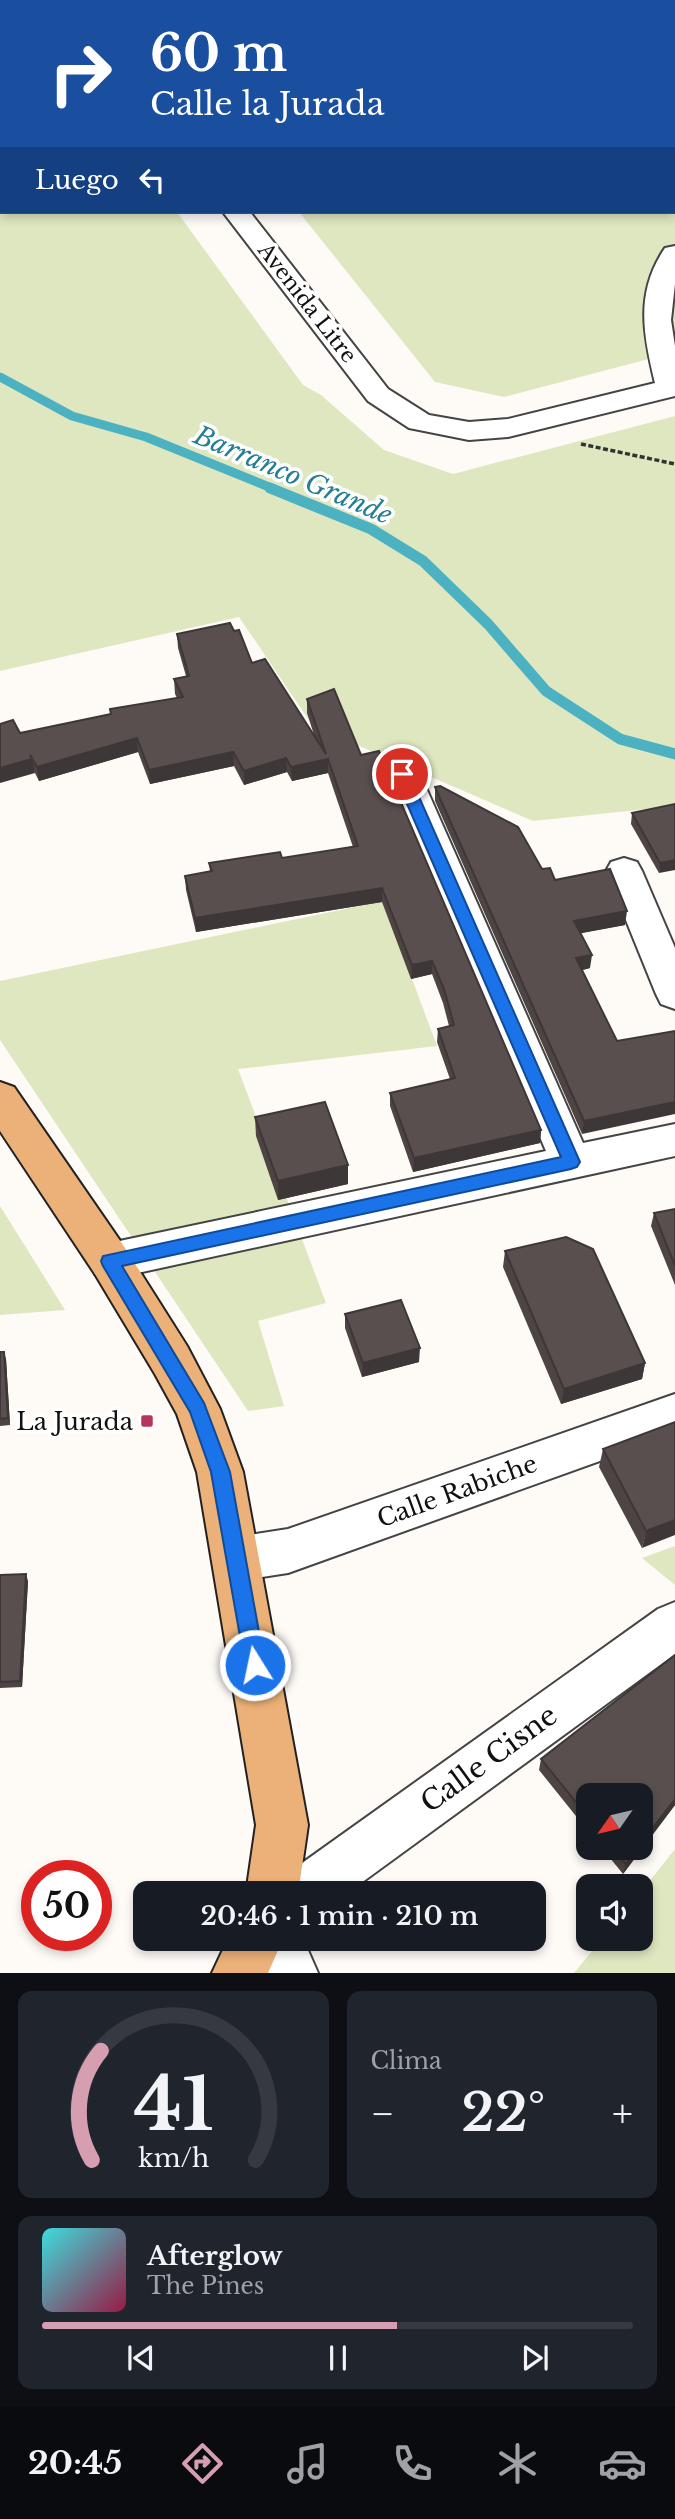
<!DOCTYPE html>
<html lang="es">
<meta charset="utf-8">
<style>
body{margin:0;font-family:"Libre Baskerville",serif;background:#20242c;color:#f1f3f6;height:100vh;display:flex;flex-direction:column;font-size:26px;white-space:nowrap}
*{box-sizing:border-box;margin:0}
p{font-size:23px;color:#9ea1a6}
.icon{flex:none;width:38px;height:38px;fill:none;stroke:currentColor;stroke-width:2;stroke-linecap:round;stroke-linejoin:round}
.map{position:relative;height:1973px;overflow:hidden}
.details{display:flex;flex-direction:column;gap:18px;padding:18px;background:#0d0f14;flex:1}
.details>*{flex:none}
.top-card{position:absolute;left:0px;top:0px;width:676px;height:214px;box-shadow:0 4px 10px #0003;background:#1a4fa0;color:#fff;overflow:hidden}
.needle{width:46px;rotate:236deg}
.fabs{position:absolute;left:576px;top:1783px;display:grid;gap:14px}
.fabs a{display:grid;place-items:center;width:77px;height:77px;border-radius:14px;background:#171b24;box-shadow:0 4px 10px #0003;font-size:35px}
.speed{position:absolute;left:21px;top:1860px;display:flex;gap:14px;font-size:35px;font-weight:700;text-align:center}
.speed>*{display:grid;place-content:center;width:91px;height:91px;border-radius:50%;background:#171b24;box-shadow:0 4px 10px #0003;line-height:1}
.speed .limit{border:10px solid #d22;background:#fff;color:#111}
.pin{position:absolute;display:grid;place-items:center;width:60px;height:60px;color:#fff;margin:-30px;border:4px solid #fff;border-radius:50%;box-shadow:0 2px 7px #0007}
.me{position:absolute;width:77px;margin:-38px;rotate:350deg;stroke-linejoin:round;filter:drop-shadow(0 0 5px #0008)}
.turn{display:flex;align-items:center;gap:24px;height:147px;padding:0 35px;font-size:32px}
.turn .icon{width:91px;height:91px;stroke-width:2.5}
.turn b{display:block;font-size:49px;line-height:60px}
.then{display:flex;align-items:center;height:66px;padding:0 35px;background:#0003;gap:14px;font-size:26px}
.big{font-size:52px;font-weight:600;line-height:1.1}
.details .tile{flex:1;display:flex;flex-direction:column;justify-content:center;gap:10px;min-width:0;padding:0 24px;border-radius:14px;background:#20242c}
.details .dial{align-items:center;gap:0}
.dial svg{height:182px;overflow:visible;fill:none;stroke:#363941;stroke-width:7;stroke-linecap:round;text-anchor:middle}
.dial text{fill:#f1f3f6;stroke:none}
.song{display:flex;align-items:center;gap:21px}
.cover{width:84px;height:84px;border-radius:10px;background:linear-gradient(135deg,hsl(180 70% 55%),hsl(340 70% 35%))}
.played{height:7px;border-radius:4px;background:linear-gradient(90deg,#d69eb1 60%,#363941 60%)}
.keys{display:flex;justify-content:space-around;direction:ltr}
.heat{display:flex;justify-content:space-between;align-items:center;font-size:38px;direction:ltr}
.details .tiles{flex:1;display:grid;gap:18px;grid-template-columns:1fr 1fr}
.tile:last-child{grid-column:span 2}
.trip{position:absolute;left:133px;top:1881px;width:413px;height:70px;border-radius:14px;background:#171b24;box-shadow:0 4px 10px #0003;font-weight:600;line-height:70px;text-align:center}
.tabs{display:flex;height:112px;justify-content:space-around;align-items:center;background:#090b0e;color:#9ea1a6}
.tabs .icon{width:49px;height:49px}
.tabs .active{color:#d69eb1}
.tabs b{font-size:32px;color:#f1f3f6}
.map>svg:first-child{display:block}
.green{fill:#dfe7c1}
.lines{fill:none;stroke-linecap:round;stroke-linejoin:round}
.stream-far1{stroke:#4cb2c1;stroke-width:9}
.stream{stroke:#4cb2c1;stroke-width:11}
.minor-casing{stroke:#444;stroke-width:4}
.major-casing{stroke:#222;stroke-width:4}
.path{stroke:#333;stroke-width:3.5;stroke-dasharray:5 2.5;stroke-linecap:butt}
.minor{fill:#fff;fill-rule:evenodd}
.major{fill:#ecb178;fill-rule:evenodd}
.wall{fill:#4d4443}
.shaded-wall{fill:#3e3737}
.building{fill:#594f4e;stroke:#3e3737;stroke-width:2}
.route{fill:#1a73e8;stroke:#114b97;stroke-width:2}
.poi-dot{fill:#b5355d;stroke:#fff;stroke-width:2.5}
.labels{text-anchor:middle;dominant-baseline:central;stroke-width:7;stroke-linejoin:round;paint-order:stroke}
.far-street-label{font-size:21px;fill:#111;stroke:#fff}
.poi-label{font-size:24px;fill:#111;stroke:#fff;text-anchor:end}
.street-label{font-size:24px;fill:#111;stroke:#fff}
.water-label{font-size:26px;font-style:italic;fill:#237f91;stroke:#fff}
.near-street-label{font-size:28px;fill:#111;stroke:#fff}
</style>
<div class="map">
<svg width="675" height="1973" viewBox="0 0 675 1973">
<rect width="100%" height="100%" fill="#fefaf6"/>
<g class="green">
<polygon points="0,0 75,2 2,2 2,212 177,212 303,385 321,395 384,450 453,474 675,416 675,806 533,821 313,726 239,617 0,671"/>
<polygon points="675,132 675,352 504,397 435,382 299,212 674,212"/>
<polygon points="383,901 437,1046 238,1069 326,1303 258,1321 284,1406 248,1411 0,1040 0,981"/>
<polygon points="0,1206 65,1310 0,1315"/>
<polygon points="675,1546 675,1585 642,1558"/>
<polygon points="675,1849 675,1973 574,1973 602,1939 640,1939 641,1892"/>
</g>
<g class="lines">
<polyline class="stream-far1" points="0,377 72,416 146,437 274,489"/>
<polyline class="stream" points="270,488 371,529 423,561 488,624 546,691 620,739 675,754"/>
<g class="minor-casing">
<g id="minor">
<rect x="113" y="0" width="24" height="2"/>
<polygon points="593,0 617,0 619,2 594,2"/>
<rect x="674" y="62" width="1" height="15"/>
<path d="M223 212H250L388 389 429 415 469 422 508 419 655 383C643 334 635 292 665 248L675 246V284L671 320 675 346V396L508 437 469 440 409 428 368 401Z"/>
<polygon points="402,762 414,765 420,774 583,1143 675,1124 675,1156 110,1279 95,1274 89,1261 95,1248 110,1243 546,1151 384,774 390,765"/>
<polygon points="624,858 637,862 642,871 675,948 675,1009 661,1004 656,994 606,871 611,862"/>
<polygon points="675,1394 675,1434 288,1573 237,1581 220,1574 213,1559 220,1544 237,1537 288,1529"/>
<polygon points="675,1602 675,1654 346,1894 276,1894 284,1876 658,1609"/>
<polygon points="250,1939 303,1939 318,1973 264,1973"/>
</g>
</g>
<g class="major-casing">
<g id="major">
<polygon points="0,1082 14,1087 125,1248 187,1346 220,1409 243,1472 308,1825 298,1894 246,1894 256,1825 197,1472 177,1414 155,1374 95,1274 0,1131"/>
<polygon points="228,1939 283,1939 268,1973 212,1973"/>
</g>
</g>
<polyline class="path" points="581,444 675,464"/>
<use href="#minor" class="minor"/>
<use href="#major" class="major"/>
</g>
<g class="wall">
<polygon points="177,634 252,663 315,738 307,713 307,699 361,755 541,1130 540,1143 413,1172 390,1106 390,1093 450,1079 437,1042 438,1029 449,1026 443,1003 432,974 411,979 382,902 196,932 186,890 185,876 210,872 209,863 282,858 353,847 328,773 292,781 287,772 244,785 234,766 150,784 138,752 39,781 35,773 20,733 110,714 110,709 177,698 175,694 174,679 186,676 178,648"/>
<polygon points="435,787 555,880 625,925 580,933 590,968 582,970 617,1041 582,1134 435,801"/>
<polygon points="675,804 659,873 631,824 632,813"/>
<polygon points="255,1117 348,1165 348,1184 278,1200 256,1136"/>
<polygon points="675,1209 675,1285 651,1226 654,1213"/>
<polygon points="505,1251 645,1363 642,1379 561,1404 503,1267"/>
<polygon points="345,1314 419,1362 362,1377 345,1328"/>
<polygon points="0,1352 6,1359 10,1425 0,1426"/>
<polygon points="675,1422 642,1548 599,1467 603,1449"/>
<polygon points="0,1575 28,1581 22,1687 0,1688"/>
<polygon points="541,1759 675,1805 623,1874 602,1848 640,1848 588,1796 588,1831 539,1770"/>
</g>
<g class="shaded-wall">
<polygon points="137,738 138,752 39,781 37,767"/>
<polygon points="233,752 234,766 150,784 149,770"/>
<polygon points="286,758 287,772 244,785 244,771"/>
<polygon points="32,759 35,773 0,783 0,768"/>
<polygon points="328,759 328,773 292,781 291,767"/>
<polygon points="675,860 675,870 659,873 660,863"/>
<polygon points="382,888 382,902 196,932 195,918"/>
<polygon points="627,911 625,925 572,935 574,921"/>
<polygon points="592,955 590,968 575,972 576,958"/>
<polygon points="432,961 432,974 411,979 412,965"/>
<polygon points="675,1102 675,1114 582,1134 584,1121"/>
<polygon points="541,1130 540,1143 413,1172 414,1158"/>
<polygon points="348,1165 348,1184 278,1200 278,1181"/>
<polygon points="420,1348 419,1362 362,1377 363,1363"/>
<polygon points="4,1352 6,1359 10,1425 8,1418"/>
<polygon points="645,1363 642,1379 561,1404 564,1389"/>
<polygon points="675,1520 675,1535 642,1548 646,1531"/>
<polygon points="26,1574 28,1581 22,1687 20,1681"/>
<polygon points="675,1799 675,1805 623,1874 626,1864 638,1848 640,1848 640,1844"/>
</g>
<g class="building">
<polygon points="198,0 604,0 606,2 198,2"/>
<polygon points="230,623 234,631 239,630 252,663 265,659 326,754 307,699 334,689 361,755 379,751 541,1130 414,1158 390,1093 455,1078 438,1029 454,1025 444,989 432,961 412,965 382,888 195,918 185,876 212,871 209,863 280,852 282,858 358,846 328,759 291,767 286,758 244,771 233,752 149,770 137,738 37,767 30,755 32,759 0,768 0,724 13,720 20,733 111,714 110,709 183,697 174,679 189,676 177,634"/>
<polygon points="440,786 518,827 542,869 550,868 555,880 610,869 627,911 574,921 592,955 576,958 617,1041 675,1031 675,1102 584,1121 435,787"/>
<polygon points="675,804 675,860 660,863 632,813"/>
<polygon points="325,1102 348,1165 278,1181 255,1117"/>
<polygon points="675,1209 675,1266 654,1213"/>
<polygon points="566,1237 593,1249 645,1363 564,1389 505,1251"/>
<polygon points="401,1300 420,1348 363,1363 345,1314"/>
<polygon points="0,1352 4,1352 8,1418 0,1419"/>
<polygon points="675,1422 675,1520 646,1531 603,1449"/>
<polygon points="26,1574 20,1681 0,1682 0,1575"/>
<polygon points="675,1655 675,1799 640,1844 640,1796 588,1796 588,1817 541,1759"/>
<polygon points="613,1848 638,1848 626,1864"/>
</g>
<polygon class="route" points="402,768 409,774 580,1162 577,1167 571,1169 122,1266 204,1403 230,1472 265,1665 262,1672 255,1675 248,1672 245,1665 211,1472 190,1412 103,1266 101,1261 103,1256 561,1157 394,774"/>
<rect class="poi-dot" x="140" y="1414" width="14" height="14" rx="3.5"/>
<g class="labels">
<g class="far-street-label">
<text transform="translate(307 303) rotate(52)">Avenida Litre</text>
</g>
<g class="poi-label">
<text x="133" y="1421">La Jurada</text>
</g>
<g class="street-label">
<text transform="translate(457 1491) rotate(-20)">Calle Rabiche</text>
</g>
<g class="water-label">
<text transform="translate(293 475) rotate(23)">Barranco Grande</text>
</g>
<g class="near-street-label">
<text transform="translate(489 1759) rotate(-36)">Calle Cisne</text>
</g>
</g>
</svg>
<div class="fabs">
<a><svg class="needle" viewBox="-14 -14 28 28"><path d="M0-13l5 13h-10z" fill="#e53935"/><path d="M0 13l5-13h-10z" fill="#9ea1a6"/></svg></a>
<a><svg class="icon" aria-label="sound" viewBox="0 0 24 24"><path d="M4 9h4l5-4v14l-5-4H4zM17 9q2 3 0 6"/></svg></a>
</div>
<div class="speed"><div class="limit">50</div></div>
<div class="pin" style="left:402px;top:774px;background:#d93025"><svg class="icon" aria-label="arrive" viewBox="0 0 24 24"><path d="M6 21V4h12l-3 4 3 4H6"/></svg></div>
<svg class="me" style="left:255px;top:1665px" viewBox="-20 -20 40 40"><circle r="17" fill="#1a73e8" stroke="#fff" stroke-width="3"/><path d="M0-11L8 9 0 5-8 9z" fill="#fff"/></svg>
<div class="trip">20:46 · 1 min · 210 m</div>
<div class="top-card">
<div class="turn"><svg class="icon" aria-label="right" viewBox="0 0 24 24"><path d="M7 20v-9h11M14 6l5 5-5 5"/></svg><div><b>60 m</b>Calle la Jurada</div></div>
<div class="then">Luego<svg class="icon" aria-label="left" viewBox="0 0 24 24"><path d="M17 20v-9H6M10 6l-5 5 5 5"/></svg></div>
</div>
</div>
<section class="details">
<div class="tiles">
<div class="tile dial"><svg viewBox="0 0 100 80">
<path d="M14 69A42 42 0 1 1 86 69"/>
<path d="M14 69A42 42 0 0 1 18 21" stroke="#d69eb1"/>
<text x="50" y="56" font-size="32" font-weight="700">41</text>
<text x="50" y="72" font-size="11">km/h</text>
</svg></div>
<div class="tile"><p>Clima</p>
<div class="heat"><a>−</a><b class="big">22°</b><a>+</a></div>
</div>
<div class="tile">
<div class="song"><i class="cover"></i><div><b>Afterglow</b><p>The Pines</p></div></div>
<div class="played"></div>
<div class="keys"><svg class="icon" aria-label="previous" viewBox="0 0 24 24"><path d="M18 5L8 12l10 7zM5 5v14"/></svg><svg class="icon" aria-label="pause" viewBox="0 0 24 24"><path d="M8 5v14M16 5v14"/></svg><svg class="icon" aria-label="next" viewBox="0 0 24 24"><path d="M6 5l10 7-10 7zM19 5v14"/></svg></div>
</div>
</div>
</section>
<nav class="tabs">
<b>20:45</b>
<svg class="icon active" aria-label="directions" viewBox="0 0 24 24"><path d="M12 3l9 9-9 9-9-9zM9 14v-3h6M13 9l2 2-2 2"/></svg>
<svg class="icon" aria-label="music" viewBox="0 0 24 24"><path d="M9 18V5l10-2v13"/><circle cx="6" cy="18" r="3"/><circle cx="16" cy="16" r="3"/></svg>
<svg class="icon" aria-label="phone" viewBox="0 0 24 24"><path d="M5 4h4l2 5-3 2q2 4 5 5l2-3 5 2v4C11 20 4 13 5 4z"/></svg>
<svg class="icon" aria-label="climate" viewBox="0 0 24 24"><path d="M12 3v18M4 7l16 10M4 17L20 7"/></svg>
<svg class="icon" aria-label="car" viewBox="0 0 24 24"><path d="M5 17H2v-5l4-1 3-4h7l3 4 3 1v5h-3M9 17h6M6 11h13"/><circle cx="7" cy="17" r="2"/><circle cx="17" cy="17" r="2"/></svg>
</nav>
